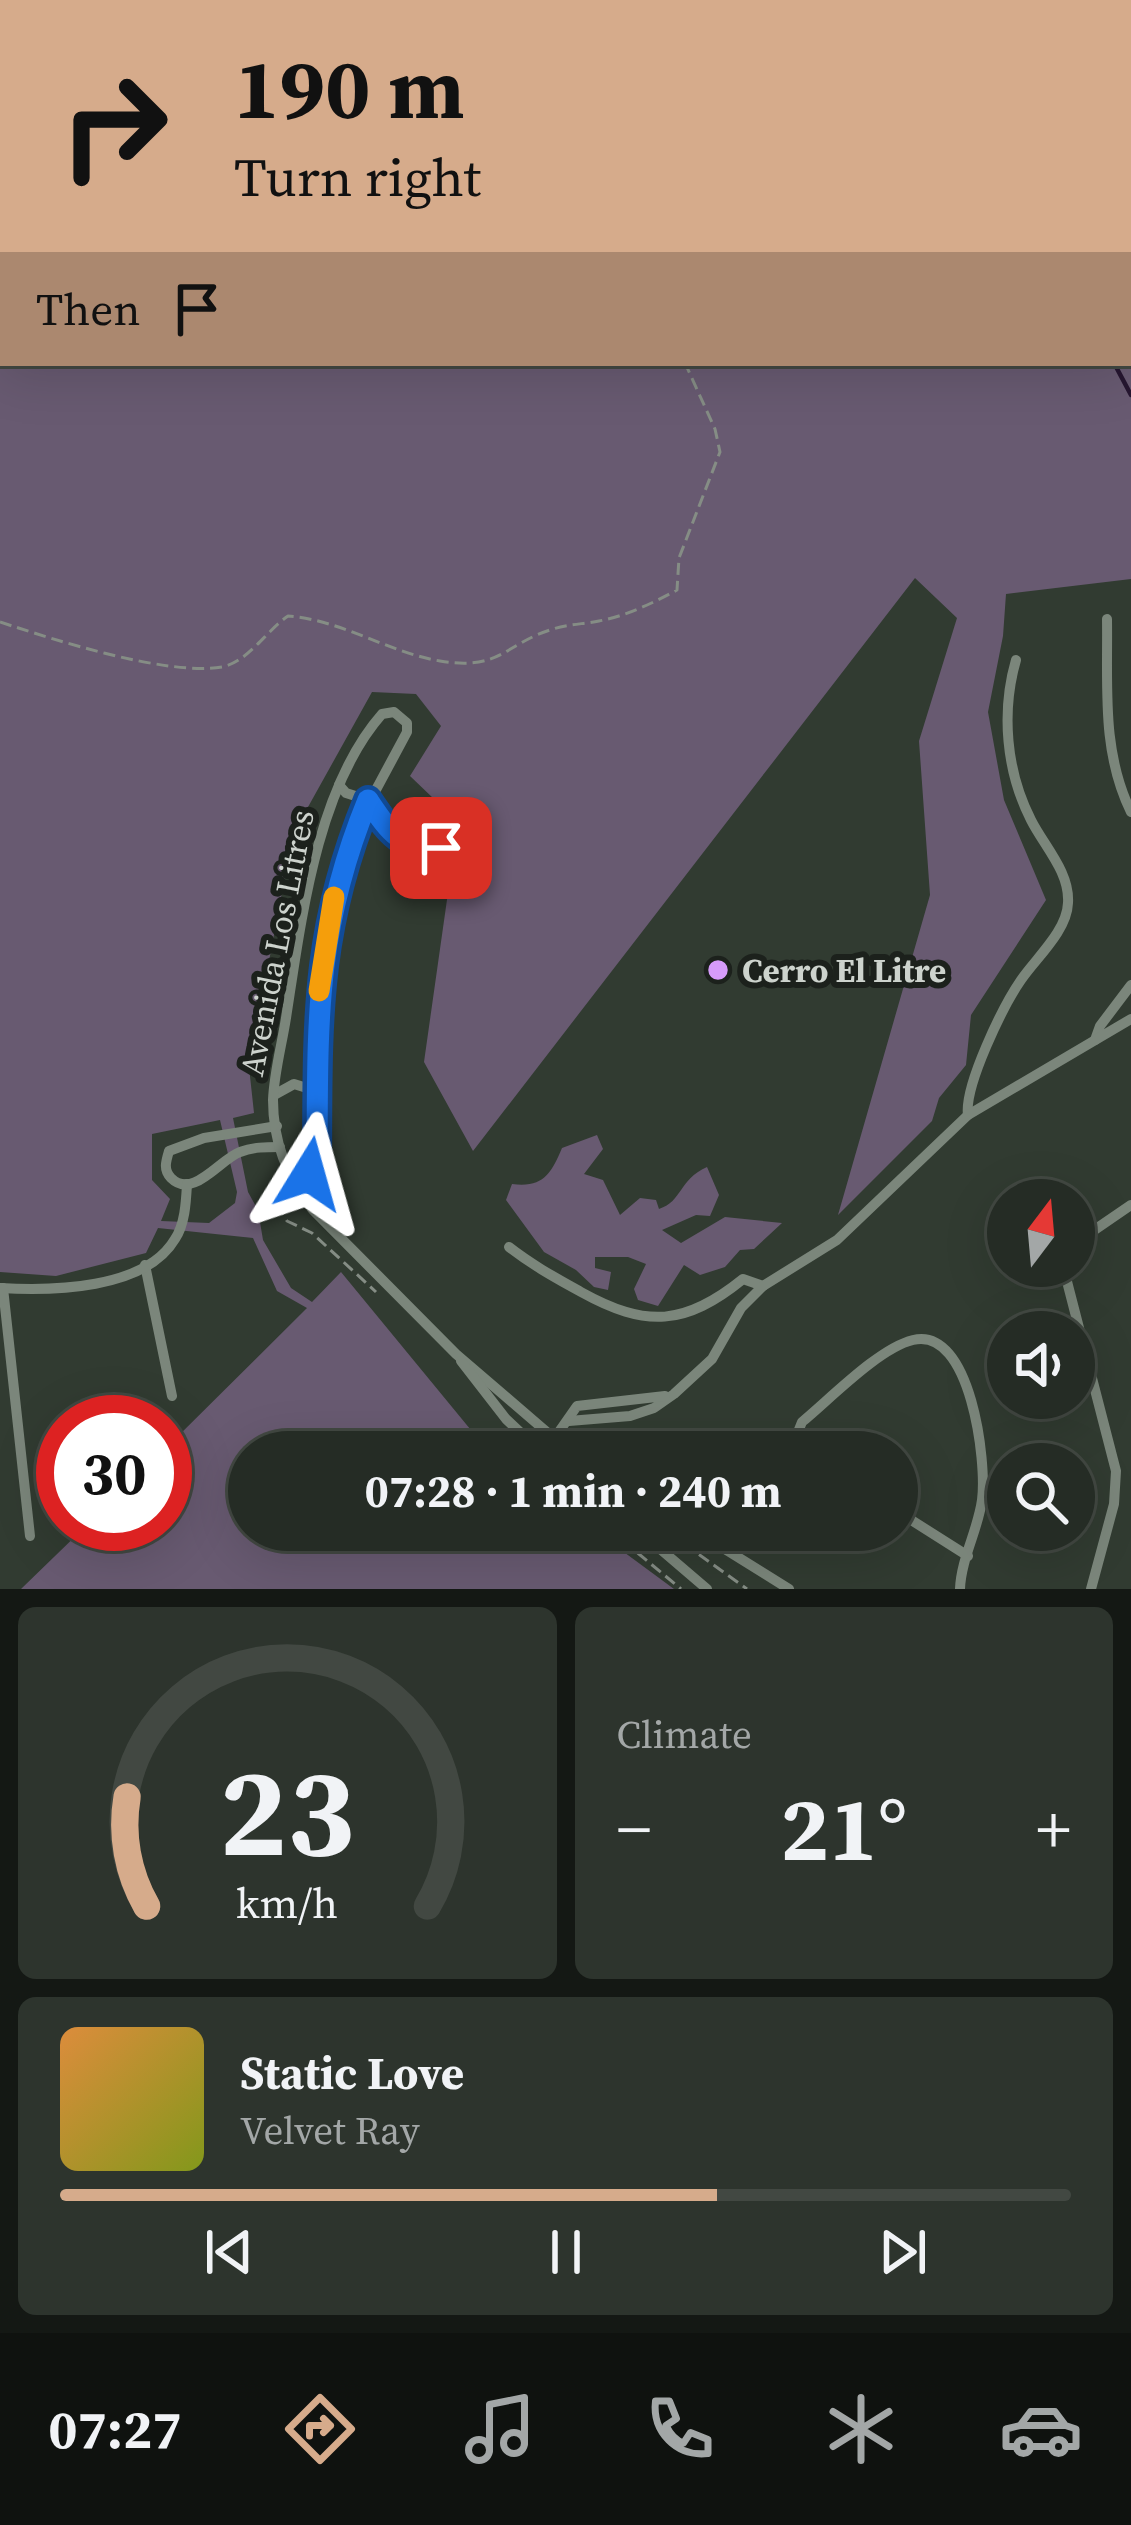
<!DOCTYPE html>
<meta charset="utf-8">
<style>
body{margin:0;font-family:"Source Serif 4",serif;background:#2d342d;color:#f1f3f6;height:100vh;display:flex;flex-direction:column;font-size:45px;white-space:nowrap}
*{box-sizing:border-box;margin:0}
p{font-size:39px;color:#a3a7a7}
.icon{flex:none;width:66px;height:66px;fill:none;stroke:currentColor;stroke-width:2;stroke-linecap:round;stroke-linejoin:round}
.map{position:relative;height:1589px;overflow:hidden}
.panel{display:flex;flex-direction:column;gap:18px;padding:18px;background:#141814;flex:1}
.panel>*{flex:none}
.guide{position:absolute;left:0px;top:0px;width:1131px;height:366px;box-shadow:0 12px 48px #0002,0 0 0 3px #424842;background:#d6ab8b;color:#111;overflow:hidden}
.needle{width:78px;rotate:16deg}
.buttons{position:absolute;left:987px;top:1179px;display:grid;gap:24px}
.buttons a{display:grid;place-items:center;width:108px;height:108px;border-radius:50%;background:#252c25;box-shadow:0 12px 48px #0002,0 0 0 3px #424842;font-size:60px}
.speed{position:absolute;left:36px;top:1395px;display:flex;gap:24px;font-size:60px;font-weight:700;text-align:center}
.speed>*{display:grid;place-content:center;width:156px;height:156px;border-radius:50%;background:#252c25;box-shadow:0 12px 48px #0002,0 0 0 3px #424842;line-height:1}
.speed .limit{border:18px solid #d22;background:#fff;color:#111}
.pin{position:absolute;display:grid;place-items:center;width:102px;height:102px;color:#fff;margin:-51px;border-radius:24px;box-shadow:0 6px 18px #0006}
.me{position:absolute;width:132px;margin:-66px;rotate:8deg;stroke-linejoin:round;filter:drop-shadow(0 0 9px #0008)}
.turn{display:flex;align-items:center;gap:42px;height:252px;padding:0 36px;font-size:54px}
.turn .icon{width:156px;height:156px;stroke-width:2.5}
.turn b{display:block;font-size:84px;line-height:102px}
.then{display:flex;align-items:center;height:114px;padding:0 36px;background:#0003;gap:24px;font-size:45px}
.big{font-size:90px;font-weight:700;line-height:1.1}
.panel .widget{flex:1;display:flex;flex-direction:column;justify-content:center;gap:18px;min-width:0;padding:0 42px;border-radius:18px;background:#2d342d}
.panel .dial{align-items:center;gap:0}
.dial svg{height:312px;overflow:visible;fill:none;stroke:#424842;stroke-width:7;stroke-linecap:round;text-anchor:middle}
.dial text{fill:#f1f3f6;stroke:none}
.song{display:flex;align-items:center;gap:36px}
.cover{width:144px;height:144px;border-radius:18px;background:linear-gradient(135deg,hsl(30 70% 55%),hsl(70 70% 35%))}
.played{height:12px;border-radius:6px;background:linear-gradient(90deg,#d6ab8b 65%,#424842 65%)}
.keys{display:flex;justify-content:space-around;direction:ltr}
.heat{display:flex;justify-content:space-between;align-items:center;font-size:66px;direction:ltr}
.panel .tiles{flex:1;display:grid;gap:18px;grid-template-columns:1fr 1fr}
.widget:last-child{grid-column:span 2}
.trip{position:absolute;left:228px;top:1431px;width:690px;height:120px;border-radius:60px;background:#252c25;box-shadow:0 12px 48px #0002,0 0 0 3px #424842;font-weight:700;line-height:120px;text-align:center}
.tabs{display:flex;height:192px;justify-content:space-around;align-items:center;background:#0f120f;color:#a3a7a7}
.tabs .icon{width:84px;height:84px}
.tabs .current{color:#d6ab8b}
.tabs b{font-size:54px;color:#f1f3f6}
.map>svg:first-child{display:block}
.green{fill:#685a71;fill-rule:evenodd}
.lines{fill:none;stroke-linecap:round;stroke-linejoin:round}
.stream{stroke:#261630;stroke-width:4.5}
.path{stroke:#858d85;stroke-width:3;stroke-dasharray:12 6;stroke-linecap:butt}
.service{stroke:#7b867b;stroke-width:4.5}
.minor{stroke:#7b867b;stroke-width:10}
.route-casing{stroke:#114b97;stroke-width:30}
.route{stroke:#1a73e8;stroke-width:21}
.slow{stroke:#f59e0b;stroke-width:21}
.poi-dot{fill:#d69bfa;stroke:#1c211c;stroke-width:4.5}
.labels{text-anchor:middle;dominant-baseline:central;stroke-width:12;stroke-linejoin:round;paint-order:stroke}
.street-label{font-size:33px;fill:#cdd3cd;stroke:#1c211c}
.poi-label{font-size:33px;font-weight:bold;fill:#cdd3cd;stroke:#1c211c;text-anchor:start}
</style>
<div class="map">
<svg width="1131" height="1589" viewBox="0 0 1131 1589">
<rect width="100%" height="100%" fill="#313b31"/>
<g class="green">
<path d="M0 0H1131V579L1006 594 1003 636 988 712 1004 800 1046 900 971 1015 966 1065 939 1098 932 1121 838 1215 930 895 919 741 957 618 915 578 473 1151 424 1062 458 822 410 776 441 726 416 694 372 692 293 834 249 1067 254 1113 233 1118 248 1192 258 1210 263 1240 291 1288 312 1302 341 1272 489 1452H249V1530H594L674 1589H21L88 1524H165V1449L307 1308 277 1291 253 1238 158 1228 146 1253 56 1276 0 1272ZM3 3H1128V363H3ZM220 1120 237 1192 235 1203 209 1223 161 1221 170 1199 152 1180V1134Z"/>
<path d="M597 1135 603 1149 584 1174 603 1180 620 1215 640 1198 656 1200 659 1209C683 1201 678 1180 707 1167L719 1195 710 1216 696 1215 662 1230 681 1243 725 1217 782 1223 754 1249 740 1250 725 1267 700 1275 684 1265 658 1306 638 1300 634 1289 646 1264 628 1257H595V1268L611 1272 608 1290 594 1287 576 1270 544 1252 506 1200 512 1184C543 1188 551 1174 562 1148Z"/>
</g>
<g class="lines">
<g class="stream">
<polyline points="1009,0 1010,3"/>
<polyline points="1114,363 1131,395"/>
</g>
<g class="path">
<polyline points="588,3 591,0"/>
<path d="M0 622C55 640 166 676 222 667 248 662 267 630 288 616 342 620 387 652 440 661 501 671 504 644 553 629 568 624 585 624 599 621 626 616 653 603 677 590L679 558 720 452 715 429 685 363"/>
<polyline points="281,1187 277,1203 287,1221 312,1233 376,1292"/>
<polyline points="610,1530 681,1589"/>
<polyline points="673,1530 687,1546 747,1589"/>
</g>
<path class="service" d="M371 804C393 837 399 849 441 848"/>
<g class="minor">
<path d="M1107 619C1108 685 1101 751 1131 812"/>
<polyline points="339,785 346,793 368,800"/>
<polyline points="1095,1040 1100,1026 1131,985"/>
<polyline points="274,1095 294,1084 310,1089 316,1097"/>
<path d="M968 1115C964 1086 1003 1006 1021 980 1036 958 1067 931 1068 903 1070 872 1044 846 1031 820 1006 771 1001 712 1016 660"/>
<path d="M277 1126 204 1138 169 1151C166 1161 163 1170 171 1178 193 1200 220 1159 240 1152 253 1147 266 1147 280 1147"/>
<path d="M335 1231 317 1168V1012L324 946 338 884 356 827 407 732V723L394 712 382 714C316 789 301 922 286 1018 282 1044 274 1073 273 1100 273 1141 288 1179 313 1210L456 1354 570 1452"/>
<polyline points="1074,1244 1131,1205"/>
<path d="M509 1247C532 1265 556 1278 581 1292 646 1328 685 1326 743 1279L763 1286"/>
<polyline points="145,1265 172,1396"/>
<polyline points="1063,1266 1116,1471 1114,1504 1091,1589"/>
<path d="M0 1288C51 1291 145 1290 175 1239 185 1224 186 1202 187 1184"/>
<polyline points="3,1288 30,1536"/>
<polyline points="461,1361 506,1419 541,1452"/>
<polyline points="569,1421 630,1416 654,1408 674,1394 712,1359 741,1308 763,1286 837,1240 968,1115 1131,1019"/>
<polyline points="556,1436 577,1406 665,1396"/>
<path d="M803 1452 796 1437 802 1422C830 1399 879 1348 913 1340 971 1326 987 1462 982 1500 978 1530 961 1559 960 1589"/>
<polyline points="897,1511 968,1556"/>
<polyline points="638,1530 707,1589"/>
<polyline points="707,1530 720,1546 789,1589"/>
</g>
</g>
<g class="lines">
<g class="route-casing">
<path id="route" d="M309 1174 317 1168C318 1028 313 934 368 800 389 831 400 849 441 848"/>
</g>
<use href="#route" class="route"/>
<polyline class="slow" points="319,991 334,897"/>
</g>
<circle class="poi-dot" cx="718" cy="970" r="12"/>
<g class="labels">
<g class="street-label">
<text transform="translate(277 943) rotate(-79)">Avenida Los Litres</text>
</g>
<g class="poi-label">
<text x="742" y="970">Cerro El Litre</text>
</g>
</g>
</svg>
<div class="buttons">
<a><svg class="needle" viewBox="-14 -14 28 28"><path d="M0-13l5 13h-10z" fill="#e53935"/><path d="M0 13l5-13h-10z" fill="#a3a7a7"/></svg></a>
<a><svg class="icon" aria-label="sound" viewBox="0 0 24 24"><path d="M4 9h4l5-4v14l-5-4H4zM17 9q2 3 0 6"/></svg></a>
<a><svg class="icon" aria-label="search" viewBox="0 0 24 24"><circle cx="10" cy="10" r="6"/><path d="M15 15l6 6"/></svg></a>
</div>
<div class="speed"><div class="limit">30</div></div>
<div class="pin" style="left:441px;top:848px;background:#d93025"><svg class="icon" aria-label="arrive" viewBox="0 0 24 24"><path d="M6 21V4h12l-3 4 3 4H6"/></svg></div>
<svg class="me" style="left:309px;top:1174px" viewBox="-20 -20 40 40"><path d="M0-17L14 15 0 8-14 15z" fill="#1a73e8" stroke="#fff" stroke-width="4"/></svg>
<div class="trip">07:28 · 1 min · 240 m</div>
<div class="guide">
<div class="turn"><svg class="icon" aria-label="right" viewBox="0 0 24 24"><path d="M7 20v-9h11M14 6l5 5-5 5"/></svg><div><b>190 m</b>Turn right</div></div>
<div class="then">Then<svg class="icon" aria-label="arrive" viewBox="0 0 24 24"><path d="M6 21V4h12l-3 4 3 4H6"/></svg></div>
</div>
</div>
<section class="panel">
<div class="tiles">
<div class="widget dial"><svg viewBox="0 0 100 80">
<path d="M14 69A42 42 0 1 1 86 69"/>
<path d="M14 69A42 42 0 0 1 9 41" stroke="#d6ab8b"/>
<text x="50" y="56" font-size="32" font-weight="700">23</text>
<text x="50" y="72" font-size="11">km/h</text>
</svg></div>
<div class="widget"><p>Climate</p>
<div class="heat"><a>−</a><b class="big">21°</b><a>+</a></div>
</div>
<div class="widget">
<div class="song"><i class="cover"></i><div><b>Static Love</b><p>Velvet Ray</p></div></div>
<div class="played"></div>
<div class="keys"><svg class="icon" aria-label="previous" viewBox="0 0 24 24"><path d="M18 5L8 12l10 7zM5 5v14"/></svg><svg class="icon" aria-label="pause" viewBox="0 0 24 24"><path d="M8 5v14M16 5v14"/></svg><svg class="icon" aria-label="next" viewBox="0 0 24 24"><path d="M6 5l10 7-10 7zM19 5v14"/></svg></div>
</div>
</div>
</section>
<nav class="tabs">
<b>07:27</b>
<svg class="icon current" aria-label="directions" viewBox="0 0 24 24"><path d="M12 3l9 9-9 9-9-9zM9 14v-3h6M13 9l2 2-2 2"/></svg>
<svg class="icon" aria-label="music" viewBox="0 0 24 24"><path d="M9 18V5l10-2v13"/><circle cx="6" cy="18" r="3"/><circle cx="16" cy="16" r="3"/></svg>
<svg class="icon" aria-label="phone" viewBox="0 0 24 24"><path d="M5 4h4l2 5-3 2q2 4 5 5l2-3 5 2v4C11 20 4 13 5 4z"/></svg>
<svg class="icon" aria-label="climate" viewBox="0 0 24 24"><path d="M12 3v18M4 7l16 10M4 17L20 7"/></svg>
<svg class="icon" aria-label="car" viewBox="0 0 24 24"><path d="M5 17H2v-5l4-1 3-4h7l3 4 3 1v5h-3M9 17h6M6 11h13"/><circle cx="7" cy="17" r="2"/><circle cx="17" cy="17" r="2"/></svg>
</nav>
